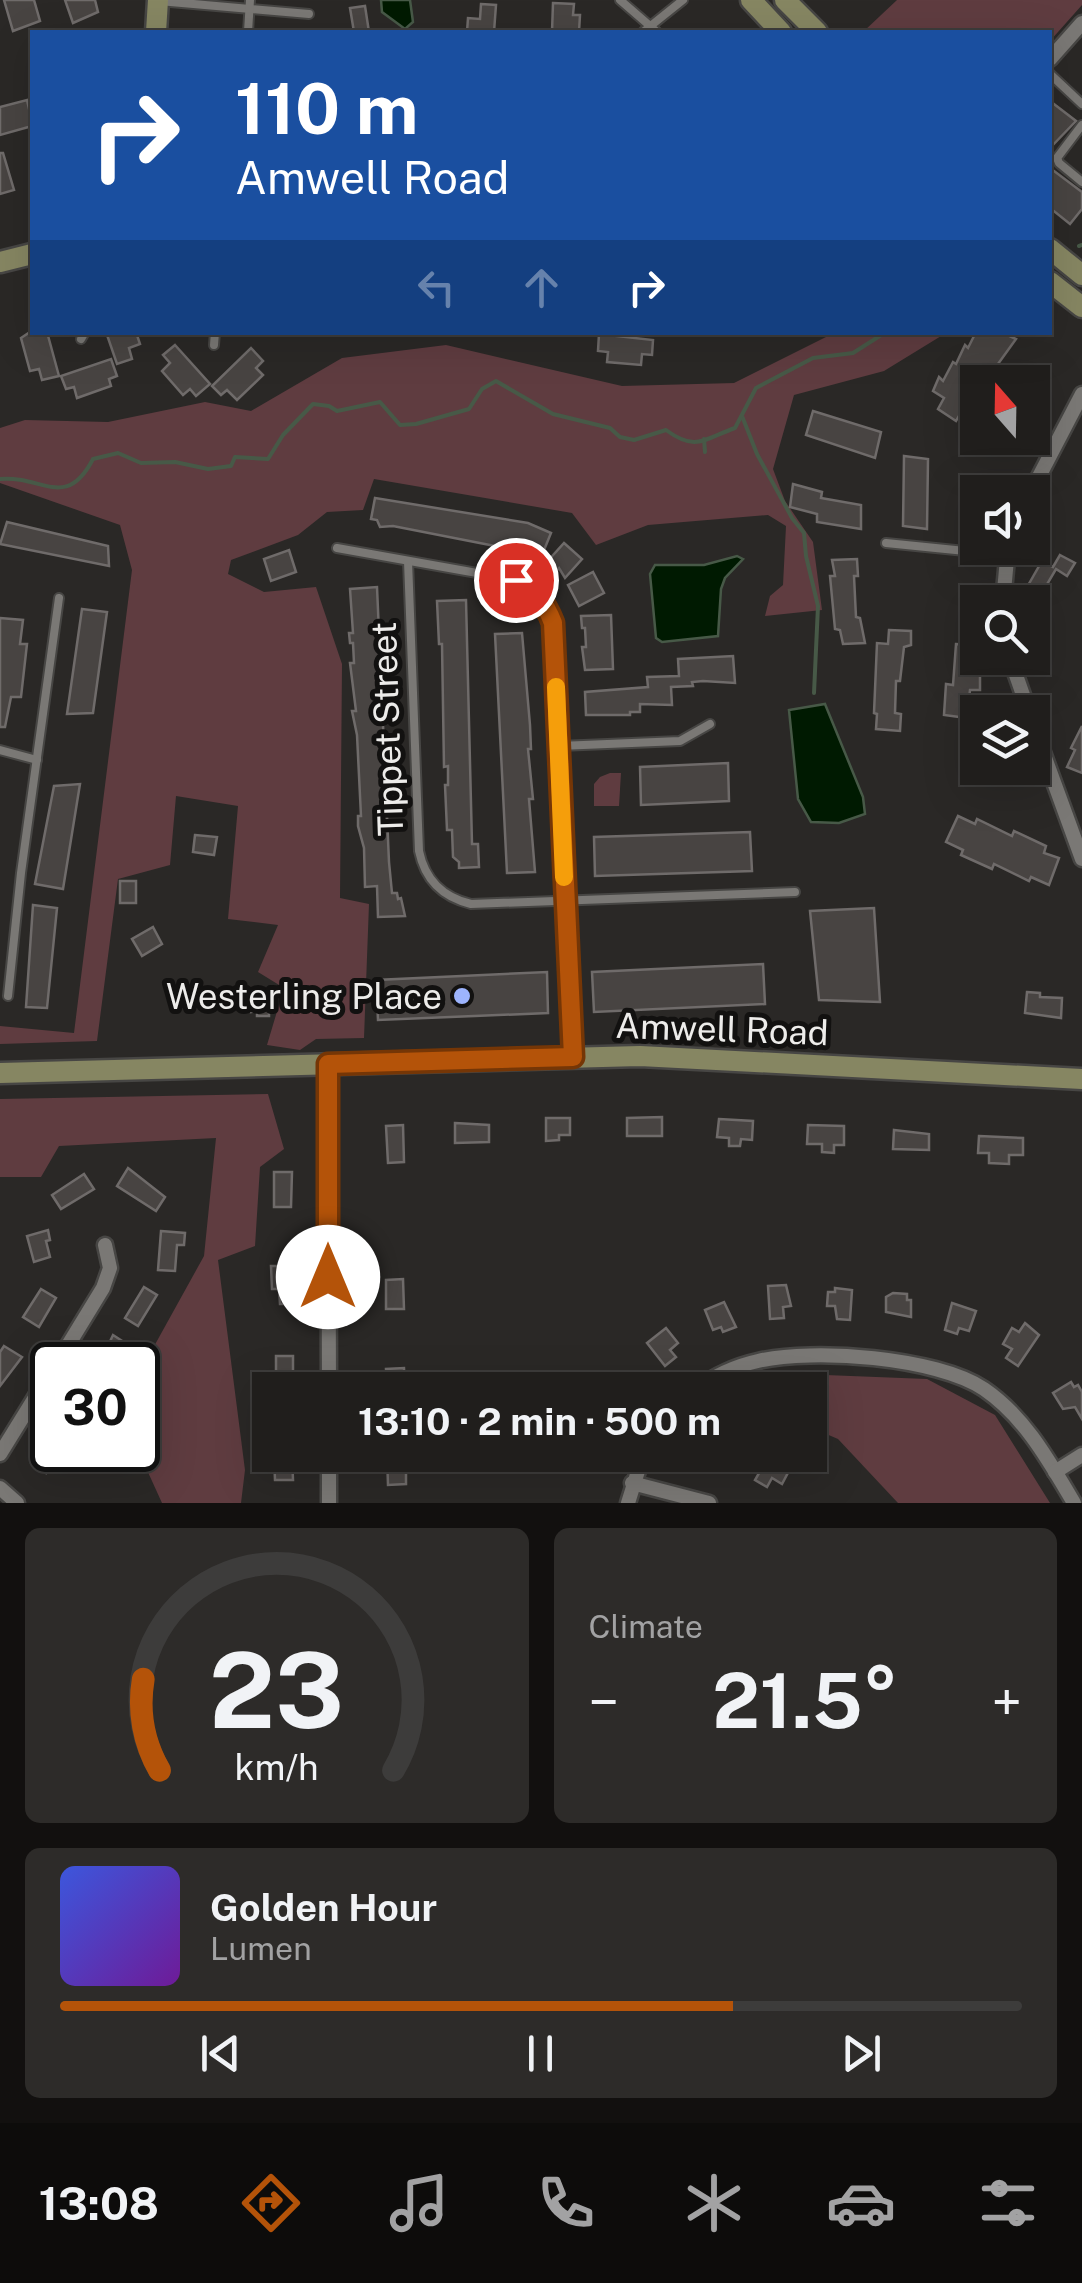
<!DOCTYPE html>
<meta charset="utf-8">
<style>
body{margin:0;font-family:"Public Sans",sans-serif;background:#2d2b29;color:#f1f3f6;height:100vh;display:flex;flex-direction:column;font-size:38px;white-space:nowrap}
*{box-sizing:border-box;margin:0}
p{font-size:32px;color:#a2a2a3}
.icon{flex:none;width:55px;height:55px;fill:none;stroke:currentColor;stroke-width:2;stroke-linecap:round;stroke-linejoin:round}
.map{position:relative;height:1503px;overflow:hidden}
.side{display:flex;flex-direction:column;gap:25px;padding:25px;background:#12100f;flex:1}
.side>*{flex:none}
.guide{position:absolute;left:30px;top:30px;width:1022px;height:305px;border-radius:0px;box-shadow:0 10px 40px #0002,0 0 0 2px #3d3c3b;background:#1a4fa0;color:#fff;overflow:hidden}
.needle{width:65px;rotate:340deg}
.buttons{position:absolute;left:960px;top:365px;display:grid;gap:20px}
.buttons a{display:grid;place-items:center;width:90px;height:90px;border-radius:0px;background:#201e1c;box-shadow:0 10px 40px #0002,0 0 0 2px #3d3c3b;font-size:50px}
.speed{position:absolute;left:30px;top:1342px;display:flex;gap:20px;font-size:50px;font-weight:700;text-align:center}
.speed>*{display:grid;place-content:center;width:130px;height:130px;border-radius:50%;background:#201e1c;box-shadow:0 10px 40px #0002,0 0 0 2px #3d3c3b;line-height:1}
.speed .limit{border:5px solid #111;border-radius:15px;background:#fff;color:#111}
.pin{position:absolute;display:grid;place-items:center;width:85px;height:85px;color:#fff;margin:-42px;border:5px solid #fff;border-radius:50%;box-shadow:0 2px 10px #0007}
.me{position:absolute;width:110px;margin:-55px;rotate:0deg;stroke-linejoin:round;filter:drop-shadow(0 0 8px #0008)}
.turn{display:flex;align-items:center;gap:35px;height:210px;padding:0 40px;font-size:45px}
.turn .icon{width:130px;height:130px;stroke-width:2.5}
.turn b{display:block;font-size:70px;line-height:85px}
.lanes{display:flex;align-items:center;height:95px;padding:0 40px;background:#0003;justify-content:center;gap:50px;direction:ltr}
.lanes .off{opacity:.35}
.big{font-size:75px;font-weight:700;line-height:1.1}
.side .tile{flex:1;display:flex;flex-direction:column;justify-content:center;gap:15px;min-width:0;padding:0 35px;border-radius:15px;background:#2d2b29}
.side .dial{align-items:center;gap:0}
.dial svg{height:260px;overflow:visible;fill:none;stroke:#3d3c3b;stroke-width:7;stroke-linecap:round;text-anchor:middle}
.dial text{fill:#f1f3f6;stroke:none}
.song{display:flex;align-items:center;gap:30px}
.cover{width:120px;height:120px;border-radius:15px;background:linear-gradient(135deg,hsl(230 70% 55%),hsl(280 70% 35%))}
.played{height:10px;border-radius:5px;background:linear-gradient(90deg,#b45309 70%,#3d3c3b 70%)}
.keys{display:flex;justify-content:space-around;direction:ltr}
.heat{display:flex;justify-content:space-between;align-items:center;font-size:55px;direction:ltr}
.side .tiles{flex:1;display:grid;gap:25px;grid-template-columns:1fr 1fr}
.tile:last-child{grid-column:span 2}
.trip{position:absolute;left:252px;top:1372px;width:575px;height:100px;border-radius:0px;background:#201e1c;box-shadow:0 10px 40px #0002,0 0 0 2px #3d3c3b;font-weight:700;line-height:100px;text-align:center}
.tab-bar{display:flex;height:160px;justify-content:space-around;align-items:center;background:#0d0c0b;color:#a2a2a3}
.tab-bar .icon{width:70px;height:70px}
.tab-bar .active{color:#b45309}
.tab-bar b{font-size:45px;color:#f1f3f6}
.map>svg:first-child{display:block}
.green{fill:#5f3c40}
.water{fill:#001a01;stroke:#475947;stroke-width:2.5}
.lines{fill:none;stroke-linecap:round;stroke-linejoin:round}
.stream{stroke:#475947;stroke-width:4}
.building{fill:#484442;stroke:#6f6b6a;stroke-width:2.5}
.lane-casing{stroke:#474644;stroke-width:12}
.street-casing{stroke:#474644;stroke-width:19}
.secondary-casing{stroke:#474644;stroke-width:25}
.lane{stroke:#7a7875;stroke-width:8}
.street{stroke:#7a7875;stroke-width:14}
.secondary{stroke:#868662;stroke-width:20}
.route-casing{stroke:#753606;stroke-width:25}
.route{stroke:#b45309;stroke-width:18}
.slow{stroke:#f59e0b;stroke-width:18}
.poi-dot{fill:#9db4fd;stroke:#121110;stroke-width:4}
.labels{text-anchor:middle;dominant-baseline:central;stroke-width:10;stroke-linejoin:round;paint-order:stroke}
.street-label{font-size:35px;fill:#edecea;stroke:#121110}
.poi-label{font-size:35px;fill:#edecea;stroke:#121110;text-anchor:end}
</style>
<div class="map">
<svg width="1082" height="1503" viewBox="0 0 1082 1503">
<rect width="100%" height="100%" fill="#2a2826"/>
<g class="green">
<polygon points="897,0 1082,0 1082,5 1050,41 1050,32 863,32"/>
<polygon points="836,332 946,333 884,371 794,395 773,469 785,501 813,542 822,610 765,616 770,596 783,585 786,526 768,515 648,525 596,545 572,513 374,479 363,510 327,512 298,535 231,560 228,574 264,592 316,587 342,664 340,898 369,904 364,1038 316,1039 300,1050 267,1045 284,988 258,972 278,925 228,919 238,806 176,796 170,865 118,879 97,1041 0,1044 0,1026 74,1033 132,570 120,525 0,483 0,428 25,420 108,422 205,402 251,411 342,358 446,345 622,386 734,383"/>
<polygon points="610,773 621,773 619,806 594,806 594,784 600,777"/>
<polygon points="268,1094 284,1149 260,1167 255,1246 218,1260 245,1470 241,1503 162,1503 142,1459 95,1467 107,1450 138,1450 138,1407 156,1382 142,1368 204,1256 216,1138 59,1146 41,1177 0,1177 0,1099"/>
<polygon points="747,1372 927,1379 995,1415 1050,1503 898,1503 838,1439 810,1427 810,1390 742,1390"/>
</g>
<g class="water">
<polygon points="381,0 410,0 413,22 405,29 382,12"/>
<polygon points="737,556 743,559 725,578 721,589 718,636 662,642 656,638 650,574 655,565 704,565"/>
<polygon points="825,704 863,797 865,814 839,823 811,822 798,799 789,710"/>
</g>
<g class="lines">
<g class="stream">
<polyline points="1079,246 1082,245"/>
<polyline points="742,416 757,454 792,518 804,533 806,556 818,606 814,693"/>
<polyline points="704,439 705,452"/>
<path d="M0 479C42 475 66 511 93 459L118 453 141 463 175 462 208 469 231 466 235 457 268 459 283 435 313 404 329 406 337 411 380 402 400 425 416 424 469 409 482 389 496 381 553 414 610 428 620 437 634 440 666 430C696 452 704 439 735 428L756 388 813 358 853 353 886 332"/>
</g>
</g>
<g class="building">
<polygon points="4,0 34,0 40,21 13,31"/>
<polygon points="65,0 95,0 98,12 73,23"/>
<polygon points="553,3 574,4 573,15 580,15 579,32 552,32"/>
<polygon points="481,4 496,5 494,32 467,32 468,18 480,19"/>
<polygon points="365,6 369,32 354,32 350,8"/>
<polygon points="27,100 29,109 32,108 32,126 0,135 0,107"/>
<polygon points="1050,101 1076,121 1050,148"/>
<polygon points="0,153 3,153 14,190 0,194"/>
<polygon points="1050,168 1082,192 1082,209 1070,224 1050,208"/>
<polygon points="30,332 47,332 59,376 42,380 39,369 30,371 21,338"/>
<polygon points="106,332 136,332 140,344 129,348 132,359 117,364"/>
<polygon points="976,332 1001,332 1016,339 985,382 978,382 972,402 968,400 956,421 938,409 944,398 933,391 939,377 943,381 953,362 956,364 965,345 968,348"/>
<polygon points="599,334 653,340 652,355 642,354 641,365 607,362 608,352 598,351"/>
<polygon points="175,345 210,384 196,396 190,389 183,395 162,371 170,363 163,355"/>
<polygon points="251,348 263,361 256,368 263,375 237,400 227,390 221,395 212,386"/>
<polygon points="111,359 117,376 109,379 111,386 77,398 74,387 66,389 61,376"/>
<polygon points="813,411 881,432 875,458 806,435"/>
<polygon points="904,456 928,459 927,529 903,526"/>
<polygon points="793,484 822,492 821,498 861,505 861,529 817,522 817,514 790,507"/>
<polygon points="375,498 528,523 551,533 540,560 500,547 393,526 380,527 377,520 371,519"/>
<polygon points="7,522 108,546 109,566 0,544"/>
<polygon points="564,543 582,559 565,578 559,568 555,572 546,563"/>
<polygon points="289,550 296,572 271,581 264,559"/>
<polygon points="1060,555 1075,563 1067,576 1056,569 1036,603 1049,610 1036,633 1049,641 1041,654 1032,649 1032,602 1022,596 1042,561 1053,567"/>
<polygon points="857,559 858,576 854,576 856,617 860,618 865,643 843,644 840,630 835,629 830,576 835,576 832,560"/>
<polygon points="593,572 604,593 579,606 568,585"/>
<polygon points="377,587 389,862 392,893 397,893 398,899 401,898 405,916 378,917 377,886 365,887 364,848 358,826 358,816 361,816 357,735 352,711 356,711 350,663 354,663 353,643 350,643 349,633 353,633 350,589"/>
<polygon points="466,600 472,844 478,844 479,867 459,868 459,862 453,857 452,830 447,830 445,785 448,785 448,766 444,767 442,644 439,644 437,601"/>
<polygon points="82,609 107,612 93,713 67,714"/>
<polygon points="611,615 613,669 585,670 582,647 586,647 585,628 582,628 581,616"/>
<polygon points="0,618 23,620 20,644 27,644 21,697 11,697 5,727 0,727"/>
<polygon points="889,630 911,631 911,645 904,647 900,681 896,681 895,713 901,714 900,731 876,729 877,714 874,713 877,643 888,644"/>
<polygon points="522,633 530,725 531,749 528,749 533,799 529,799 535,872 507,873 495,634"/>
<polygon points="956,644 978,646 978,658 980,658 980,690 970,690 967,718 944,715 946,684 953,685"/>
<polygon points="733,656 735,683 703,681 692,682 693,686 671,687 672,705 640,704 640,712 630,712 630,715 586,715 585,692 648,687 647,677 679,676 678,659"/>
<polygon points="1082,726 1082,773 1067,767 1075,750 1071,748"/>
<polygon points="728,763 729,801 641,805 640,767"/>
<polygon points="80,784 63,889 35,884 54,786"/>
<polygon points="958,816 975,824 977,819 1012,836 1014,831 1046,846 1044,853 1059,858 1049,885 1031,877 1029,881 994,864 992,869 961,855 963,850 946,842"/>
<polygon points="750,832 752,871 595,876 594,837"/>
<polygon points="195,835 217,837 214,855 193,852"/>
<rect x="120" y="881" width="16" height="22"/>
<polygon points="33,905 57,908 47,1008 26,1007"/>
<polygon points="874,908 880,1002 819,1000 810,911"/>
<polygon points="153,927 162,944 142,956 132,939"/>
<polygon points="763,964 765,1004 594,1012 592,972"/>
<polygon points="547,972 548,1013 378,1020 376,980"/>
<polygon points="272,992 272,1011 269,1011 269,1016 257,1016 257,1011 251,1012 250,993"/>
<polygon points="1027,992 1040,993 1040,997 1062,998 1061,1018 1025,1013"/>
<polygon points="662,1117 662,1136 627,1136 627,1118"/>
<polygon points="546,1118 570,1118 570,1135 559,1135 559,1140 546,1141"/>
<polygon points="719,1119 753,1121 752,1140 741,1139 740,1146 729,1146 729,1138 717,1137"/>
<polygon points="455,1123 489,1125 489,1142 455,1143"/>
<polygon points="403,1125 404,1162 388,1163 386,1126"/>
<polygon points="808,1125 844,1126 844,1145 834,1145 834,1153 822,1152 822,1144 807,1144"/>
<polygon points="894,1130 929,1134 929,1150 893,1149"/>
<polygon points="979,1136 1023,1138 1023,1155 1009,1155 1009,1164 989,1163 989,1153 978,1153"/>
<polygon points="128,1168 165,1197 156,1211 117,1186"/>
<polygon points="274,1172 292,1172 291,1207 274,1207"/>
<polygon points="84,1174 94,1189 61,1209 52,1195"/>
<polygon points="48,1230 50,1240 46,1241 50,1257 34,1262 27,1236"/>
<polygon points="161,1231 185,1233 184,1245 177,1245 175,1271 158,1270"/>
<polygon points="271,1266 291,1266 294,1304 280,1304 279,1289 272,1289"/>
<polygon points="403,1279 404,1309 386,1309 386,1280"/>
<polygon points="786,1285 791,1306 783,1307 784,1318 770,1319 768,1286"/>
<polygon points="144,1287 157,1295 138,1326 125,1318"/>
<polygon points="835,1288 852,1290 850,1320 837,1319 835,1306 827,1306 828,1292 835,1292"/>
<polygon points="41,1289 56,1298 39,1327 23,1317"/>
<polygon points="893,1293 907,1294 907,1300 911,1300 911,1317 886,1312 886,1297"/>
<polygon points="724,1302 736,1327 723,1332 721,1327 713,1330 705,1310"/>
<polygon points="952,1303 976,1311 969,1331 959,1328 957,1334 945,1330"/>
<polygon points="1025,1323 1039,1335 1018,1366 1006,1358 1012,1349 1003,1344 1012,1328 1019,1332"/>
<polygon points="666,1328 678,1343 670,1350 676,1357 665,1366 647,1343"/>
<polygon points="113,1335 127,1344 113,1365 99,1365"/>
<polygon points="4,1346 22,1357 0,1386 0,1352"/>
<rect x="276" y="1356" width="17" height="34"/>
<polygon points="404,1368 405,1390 387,1390 386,1369"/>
<polygon points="1071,1382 1074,1387 1078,1385 1082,1392 1082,1419 1075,1407 1063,1409 1053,1393"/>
<polygon points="52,1436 52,1450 60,1450 46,1473 32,1464"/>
<polygon points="274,1455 292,1455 293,1480 275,1480"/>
<polygon points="387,1455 406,1455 406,1484 388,1485"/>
<polygon points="769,1456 791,1467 782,1484 772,1478 767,1487 755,1480"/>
</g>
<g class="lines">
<g class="lane-casing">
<g id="lane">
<polyline points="620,0 657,32"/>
<polyline points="159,1 309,14"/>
<polyline points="248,32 250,0"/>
<polyline points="643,32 683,0"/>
<polyline points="1050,74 1082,104"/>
<polyline points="1082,125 1057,158 1059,163 1082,182"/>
<polyline points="81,339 85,332"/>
<polyline points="214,345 215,332"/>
<polyline points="886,543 1005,555"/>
<path d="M337 548 516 580C536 591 545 602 553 623L573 1057"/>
<path d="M408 561 419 851C425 880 442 897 471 904L795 892"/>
<polyline points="559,746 680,741 710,724"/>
<polyline points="0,750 37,760"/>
<polyline points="8,996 21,873 59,598"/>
</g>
</g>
<g class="street-casing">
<g id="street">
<polyline points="1050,59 1082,23"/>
<polyline points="1031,492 1082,394"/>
<polyline points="1003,602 1008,548"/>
<polyline points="1010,658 1029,712"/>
<polyline points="1032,722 1082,859"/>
<polyline points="328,1064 329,1390"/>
<polyline points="56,1365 103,1288 110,1268 105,1245"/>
<path d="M695 1390C714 1376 735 1366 758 1361 813 1348 936 1357 984 1389 1025 1417 1049 1461 1074 1503"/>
<polyline points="0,1454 52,1370"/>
<polyline points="329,1455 329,1503"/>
<polyline points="1055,1472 1082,1455"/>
<polyline points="632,1483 709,1503"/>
<polyline points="0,1488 17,1503"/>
<polyline points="628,1503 643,1455"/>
</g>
</g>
<g class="secondary-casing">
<g id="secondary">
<polyline points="751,0 781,32"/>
<polyline points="785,0 817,32"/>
<polyline points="156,32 158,0"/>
<polyline points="1050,249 1082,275"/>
<polyline points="0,262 32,254"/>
<polyline points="1050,282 1082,307"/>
<polyline points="0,1073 640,1056 1082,1079"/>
</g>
</g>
<use href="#lane" class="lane"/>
<use href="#street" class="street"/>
<use href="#secondary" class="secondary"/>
</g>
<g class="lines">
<g class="route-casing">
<path id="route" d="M328 1277V1064L573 1057 553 623C545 602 536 591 516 580"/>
</g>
<use href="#route" class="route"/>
<polyline class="slow" points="556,687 564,877"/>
</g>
<circle class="poi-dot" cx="462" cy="996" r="10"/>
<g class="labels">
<g class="street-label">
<text transform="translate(387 729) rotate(-92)">Tippet Street</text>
<text transform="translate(722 1029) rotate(2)">Amwell Road</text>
</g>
<g class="poi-label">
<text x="442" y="996">Westerling Place</text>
</g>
</g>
</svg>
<div class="buttons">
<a><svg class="needle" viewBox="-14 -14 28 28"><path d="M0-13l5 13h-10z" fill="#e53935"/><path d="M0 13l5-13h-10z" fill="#a2a2a3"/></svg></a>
<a><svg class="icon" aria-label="sound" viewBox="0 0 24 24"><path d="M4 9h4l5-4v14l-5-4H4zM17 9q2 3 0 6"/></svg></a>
<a><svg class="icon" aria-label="search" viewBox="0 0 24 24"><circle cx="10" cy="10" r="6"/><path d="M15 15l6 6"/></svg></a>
<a><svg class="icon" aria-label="layers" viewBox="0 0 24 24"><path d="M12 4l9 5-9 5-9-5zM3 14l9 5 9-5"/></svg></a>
</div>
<div class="speed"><div class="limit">30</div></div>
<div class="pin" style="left:516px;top:580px;background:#d93025"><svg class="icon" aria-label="arrive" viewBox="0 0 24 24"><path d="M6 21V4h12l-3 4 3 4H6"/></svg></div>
<svg class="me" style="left:328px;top:1277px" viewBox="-20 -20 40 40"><circle r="19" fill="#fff"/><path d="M0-13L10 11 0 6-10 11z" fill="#b45309"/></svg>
<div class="trip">13:10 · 2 min · 500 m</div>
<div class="guide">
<div class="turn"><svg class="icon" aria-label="right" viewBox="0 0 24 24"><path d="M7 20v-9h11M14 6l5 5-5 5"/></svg><div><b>110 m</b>Amwell Road</div></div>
<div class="lanes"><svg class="icon off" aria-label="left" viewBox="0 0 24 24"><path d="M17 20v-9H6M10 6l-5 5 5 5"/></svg><svg class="icon off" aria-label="ahead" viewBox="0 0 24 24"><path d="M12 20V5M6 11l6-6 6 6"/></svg><svg class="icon" aria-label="right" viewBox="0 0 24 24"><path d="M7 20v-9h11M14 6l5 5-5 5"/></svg></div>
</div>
</div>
<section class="side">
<div class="tiles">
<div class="tile dial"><svg viewBox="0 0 100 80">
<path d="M14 69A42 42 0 1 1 86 69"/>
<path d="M14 69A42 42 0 0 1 9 41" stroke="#b45309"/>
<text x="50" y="56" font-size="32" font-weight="700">23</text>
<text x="50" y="72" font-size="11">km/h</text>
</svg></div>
<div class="tile"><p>Climate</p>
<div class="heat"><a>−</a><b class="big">21.5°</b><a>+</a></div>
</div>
<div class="tile">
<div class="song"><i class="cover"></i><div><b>Golden Hour</b><p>Lumen</p></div></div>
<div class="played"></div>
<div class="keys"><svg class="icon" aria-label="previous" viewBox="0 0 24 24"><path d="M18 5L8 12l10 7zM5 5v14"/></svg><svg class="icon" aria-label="pause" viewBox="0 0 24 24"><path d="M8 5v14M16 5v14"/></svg><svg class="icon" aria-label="next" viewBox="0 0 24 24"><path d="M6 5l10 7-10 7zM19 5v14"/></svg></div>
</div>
</div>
</section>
<nav class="tab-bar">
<b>13:08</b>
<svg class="icon active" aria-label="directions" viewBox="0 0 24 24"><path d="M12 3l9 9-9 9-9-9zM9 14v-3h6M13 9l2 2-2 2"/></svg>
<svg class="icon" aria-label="music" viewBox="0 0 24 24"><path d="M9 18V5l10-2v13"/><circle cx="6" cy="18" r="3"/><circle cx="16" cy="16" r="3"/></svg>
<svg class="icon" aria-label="phone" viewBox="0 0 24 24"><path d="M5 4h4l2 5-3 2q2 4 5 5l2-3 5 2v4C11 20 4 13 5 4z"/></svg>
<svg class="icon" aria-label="climate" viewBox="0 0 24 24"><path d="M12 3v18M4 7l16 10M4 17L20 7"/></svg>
<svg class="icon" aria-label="car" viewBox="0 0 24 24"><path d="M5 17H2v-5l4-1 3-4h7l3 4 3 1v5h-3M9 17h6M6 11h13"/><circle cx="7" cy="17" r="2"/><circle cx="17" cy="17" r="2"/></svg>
<svg class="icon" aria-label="filters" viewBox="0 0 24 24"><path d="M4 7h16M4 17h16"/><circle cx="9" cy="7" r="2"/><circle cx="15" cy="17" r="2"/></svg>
</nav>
